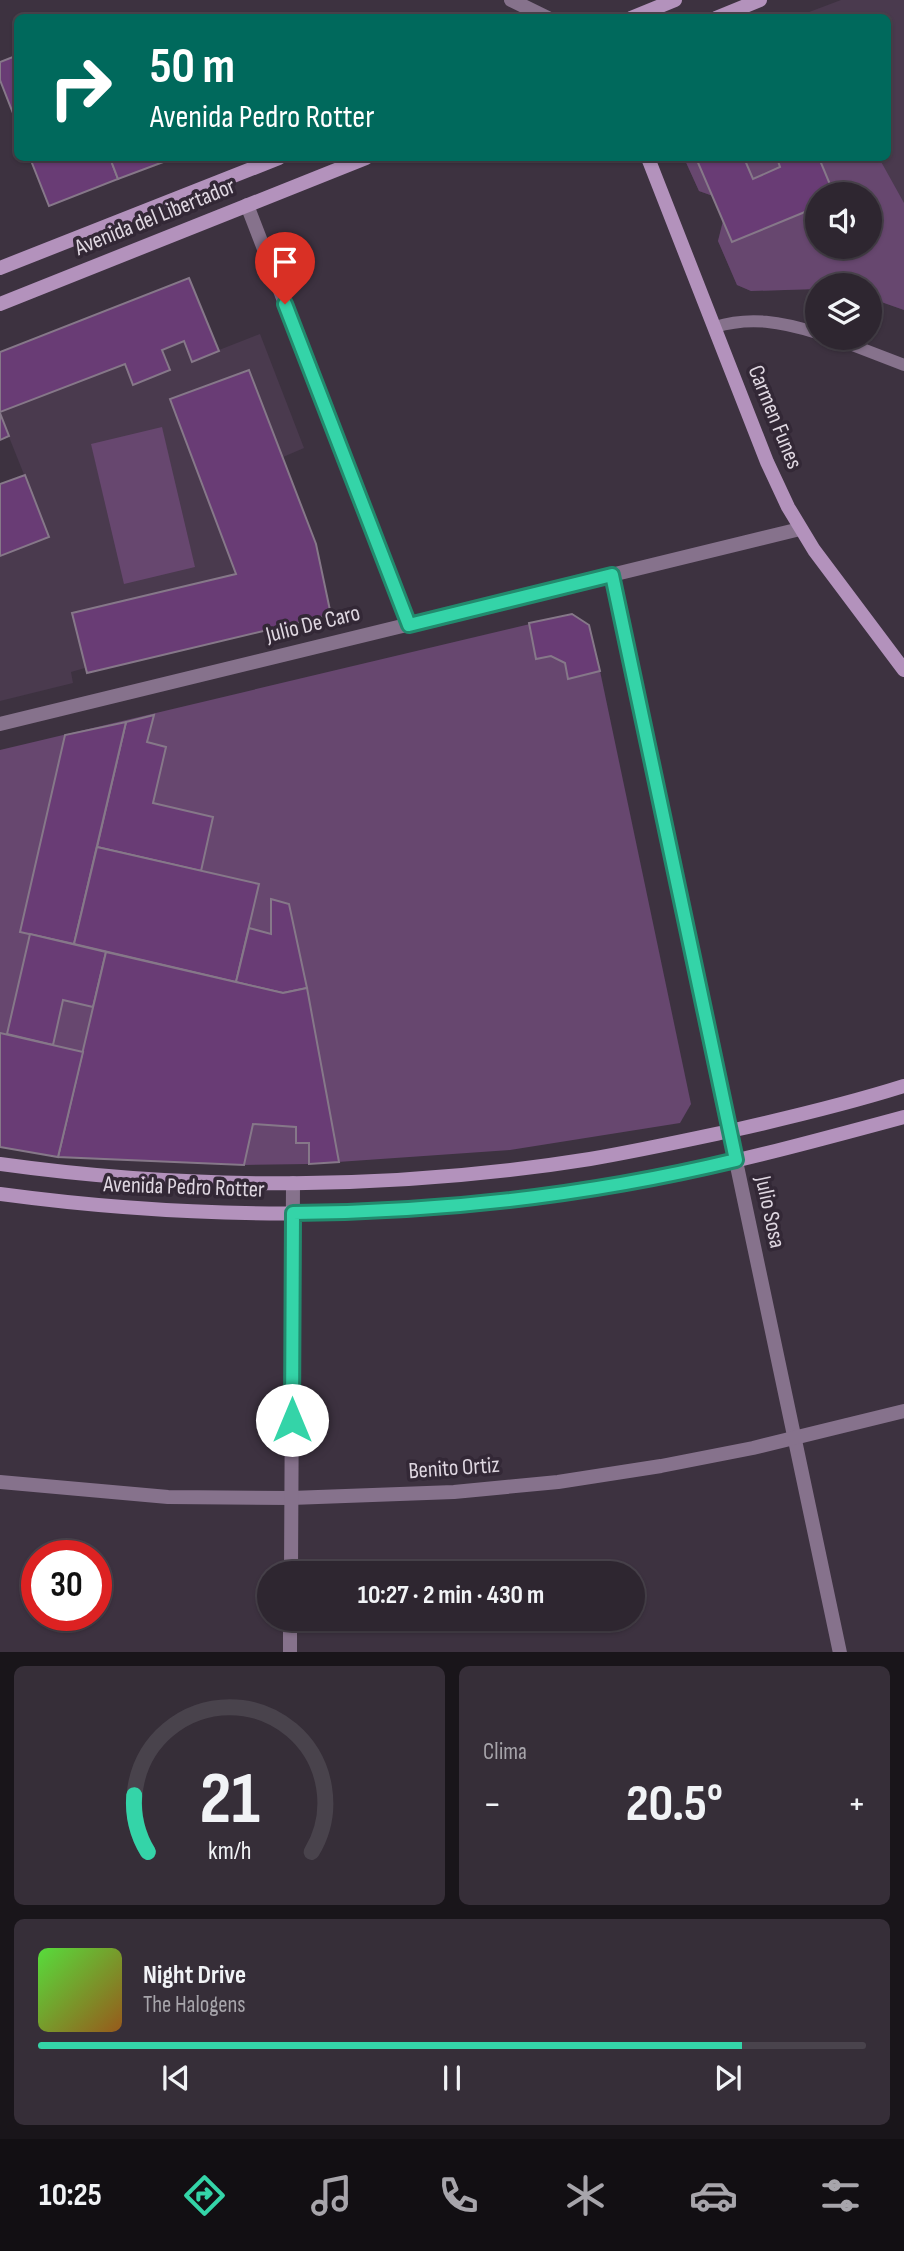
<!DOCTYPE html>
<html lang="es">
<meta charset="utf-8">
<style>
body{margin:0;font-family:"Sofia Sans Condensed",sans-serif;background:#362e38;color:#f1f3f6;height:100vh;display:flex;flex-direction:column;font-size:26px;white-space:nowrap}
*{box-sizing:border-box;margin:0}
p{font-size:23px;color:#a7a5ab}
.icon{flex:none;width:38px;height:38px;fill:none;stroke:currentColor;stroke-width:2;stroke-linecap:round;stroke-linejoin:round}
.map{position:relative;height:1652px;overflow:hidden}
.details{display:flex;flex-direction:column;gap:14px;padding:14px;background:#19151a;flex:1}
.details>*{flex:none}
.guide{position:absolute;left:14px;top:14px;width:877px;height:147px;border-radius:10px;box-shadow:0 2px 5px #0004,0 0 0 2px #49434c;background:#00695c;color:#fff;overflow:hidden}
.tools{position:absolute;left:805px;top:182px;display:grid;gap:14px}
.tools a{display:grid;place-items:center;width:77px;height:77px;border-radius:50%;background:#2e2630;box-shadow:0 2px 5px #0004,0 0 0 2px #49434c;font-size:35px}
.speed{position:absolute;left:21px;top:1540px;display:flex;gap:14px;font-size:35px;font-weight:700;text-align:center}
.speed>*{display:grid;place-content:center;width:91px;height:91px;border-radius:50%;background:#2e2630;box-shadow:0 2px 5px #0004,0 0 0 2px #49434c;line-height:1}
.speed .limit{border:10px solid #d22;background:#fff;color:#111}
.pin{position:absolute;display:grid;place-items:center;width:60px;height:60px;color:#fff;margin:-72px -30px;border-radius:50% 50% 50% 0;rotate:-45deg;box-shadow:0 0 7px #0007}
.pin .icon{rotate:45deg}
.me{position:absolute;width:77px;margin:-38px;rotate:0deg;stroke-linejoin:round;filter:drop-shadow(0 0 5px #0008)}
.turn{display:flex;align-items:center;gap:24px;height:147px;padding:0 21px;font-size:32px}
.turn .icon{width:91px;height:91px;stroke-width:2.5}
.turn b{display:block;font-size:49px;line-height:60px}
.big{font-size:52px;font-weight:700;line-height:1.1}
.details .widget{flex:1;display:flex;flex-direction:column;justify-content:center;gap:10px;min-width:0;padding:0 24px;border-radius:10px;background:#362e38}
.details .dial{align-items:center;gap:0}
.dial svg{height:182px;overflow:visible;fill:none;stroke:#49434c;stroke-width:7;stroke-linecap:round;text-anchor:middle}
.dial text{fill:#f1f3f6;stroke:none}
.song{display:flex;align-items:center;gap:21px}
.cover{width:84px;height:84px;border-radius:10px;background:linear-gradient(135deg,hsl(110 70% 55%),hsl(30 70% 35%))}
.played{height:7px;border-radius:4px;background:linear-gradient(90deg,#34d4a8 85%,#49434c 85%)}
.keys{display:flex;justify-content:space-around;direction:ltr}
.heat{display:flex;justify-content:space-between;align-items:center;font-size:38px;direction:ltr}
.details .tiles{flex:1;display:grid;gap:14px;grid-template-columns:1fr 1fr}
.widget:last-child{grid-column:span 2}
.trip{position:absolute;left:257px;top:1561px;width:388px;height:70px;border-radius:35px;background:#2e2630;box-shadow:0 2px 5px #0004,0 0 0 2px #49434c;font-weight:700;line-height:70px;text-align:center}
.tabs{display:flex;height:112px;justify-content:space-around;align-items:center;background:#120f13;color:#a7a5ab}
.tabs .icon{width:49px;height:49px}
.tabs .current{color:#34d4a8}
.tabs b{font-size:32px;color:#f1f3f6}
.map>svg:first-child{display:block}
.built{fill:#4a3a4e;fill-rule:evenodd}
.green{fill:#67476f;fill-rule:evenodd}
.building{fill:#693c75;stroke:#867889;stroke-width:2}
.lines{fill:none;stroke-linecap:round;stroke-linejoin:round}
.service{stroke:#86728c;stroke-width:12}
.minor{stroke:#86728c;stroke-width:14}
.secondary{stroke:#b392bc;stroke-width:14}
.route-casing{stroke:#228a6d;stroke-width:18}
.route{stroke:#34d4a8;stroke-width:12}
.labels{text-anchor:middle;dominant-baseline:central;stroke-width:7;stroke-linejoin:round;paint-order:stroke}
.street-label{font-size:23px;fill:#dfd7e1;stroke:#332836}
</style>
<div class="map">
<svg width="904" height="1653" viewBox="0 0 904 1653">
<rect width="100%" height="100%" fill="#3d3240"/>
<g class="built">
<path d="M841 0H904V310L870 298V285H817V289L751 291 737 285 718 241 723 221 713 196 699 191 684 158H887V18L796 17ZM817 194H870V247H817Z"/>
<polygon points="189,278 219,350 260,334 304,448 283,457 316,544 331,615 87,673 85,668 71,672 73,683 0,701 0,556 49,537 9,437 0,440 0,352"/>
</g>
<g class="green">
<path d="M684 158H879L904 203V310L870 298V285H817V289L751 291 737 285 718 241 723 221 713 196 699 191ZM817 194H870V247H817Z"/>
<polygon points="162,427 195,567 124,584 91,444"/>
<polygon points="572,614 589,625 600,671 691,1104 680,1123 510,1150 309,1164 244,1165 0,1147 0,750"/>
</g>
<g class="building">
<polygon points="18,55 18,126 0,80 0,62"/>
<polygon points="30,158 110,158 118,179 49,206"/>
<polygon points="110,158 174,158 118,179"/>
<polygon points="696,158 744,158 753,179 780,167 777,158 819,158 834,194 817,194 817,207 732,242"/>
<polygon points="189,278 219,351 192,362 184,341 162,350 170,370 133,385 125,364 0,412 0,352"/>
<polygon points="249,370 316,544 331,615 87,673 72,613 236,574 170,399"/>
<polygon points="0,413 9,436 0,440"/>
<polygon points="25,475 49,537 0,556 0,484"/>
<polygon points="572,614 589,625 600,671 568,679 565,663 551,656 536,659 529,623"/>
<polygon points="154,715 147,742 166,747 153,803 213,817 201,871 97,847 126,722"/>
<polygon points="126,722 74,944 20,932 65,735"/>
<polygon points="97,847 259,884 236,982 74,944"/>
<polygon points="271,899 289,904 307,988 283,993 236,982 249,928 271,934"/>
<polygon points="30,934 106,952 93,1007 63,1000 53,1045 7,1034"/>
<polygon points="106,952 283,993 307,988 339,1162 309,1164 309,1143 296,1143 296,1127 253,1124 244,1165 58,1157"/>
<polygon points="0,1033 83,1052 58,1157 0,1147"/>
</g>
<g class="lines">
<g class="service">
<path d="M715 327C750 316 782 322 817 333"/>
<polyline points="834,338 904,365"/>
</g>
<g class="minor">
<polyline points="511,0 548,18"/>
<polyline points="247,205 409,625"/>
<polyline points="612,575 840,1653"/>
<polyline points="0,724 800,529"/>
<polyline points="0,1482 168,1497 291,1498 454,1492 558,1482 661,1466 753,1448 904,1411"/>
<polyline points="291,1573 293,1183"/>
<polyline points="290,1653 290,1619"/>
</g>
<g class="secondary">
<polyline points="631,18 675,0"/>
<polyline points="716,18 760,0"/>
<polyline points="648,158 767,462 788,507 814,550 904,670"/>
<polyline points="0,268 279,158"/>
<polyline points="0,304 366,158"/>
<path d="M0 1164C194 1191 396 1190 590 1159 637 1151 683 1141 730 1131 788 1118 847 1104 904 1086"/>
<path d="M0 1194C215 1223 434 1220 647 1180 734 1163 819 1140 904 1117"/>
</g>
</g>
<g class="lines">
<g class="route-casing">
<path id="route" d="M285 304 409 625 612 575 736 1160C591 1195 442 1212 293 1213L292 1420"/>
</g>
<use href="#route" class="route"/>
</g>
<g class="labels">
<g class="street-label">
<text transform="translate(155 217) rotate(-22)">Avenida del Libertador</text>
<text transform="translate(775 417) rotate(68)">Carmen Funes</text>
<text transform="translate(313 624) rotate(-14)">Julio De Caro</text>
<text transform="translate(184 1187) rotate(2)">Avenida Pedro Rotter</text>
<text transform="translate(770 1212) rotate(78)">Julio Sosa</text>
<text transform="translate(454 1468) rotate(-4)">Benito Ortiz</text>
</g>
</g>
</svg>
<div class="tools">
<a><svg class="icon" aria-label="sound" viewBox="0 0 24 24"><path d="M4 9h4l5-4v14l-5-4H4zM17 9q2 3 0 6"/></svg></a>
<a><svg class="icon" aria-label="layers" viewBox="0 0 24 24"><path d="M12 4l9 5-9 5-9-5zM3 14l9 5 9-5"/></svg></a>
</div>
<div class="speed"><div class="limit">30</div></div>
<div class="pin" style="left:285px;top:304px;background:#d93025"><svg class="icon" aria-label="arrive" viewBox="0 0 24 24"><path d="M6 21V4h12l-3 4 3 4H6"/></svg></div>
<svg class="me" style="left:292px;top:1420px" viewBox="-20 -20 40 40"><circle r="19" fill="#fff"/><path d="M0-13L10 11 0 6-10 11z" fill="#34d4a8"/></svg>
<div class="trip">10:27 · 2 min · 430 m</div>
<div class="guide">
<div class="turn"><svg class="icon" aria-label="right" viewBox="0 0 24 24"><path d="M7 20v-9h11M14 6l5 5-5 5"/></svg><div><b>50 m</b>Avenida Pedro Rotter</div></div>
</div>
</div>
<section class="details">
<div class="tiles">
<div class="widget dial"><svg viewBox="0 0 100 80">
<path d="M14 69A42 42 0 1 1 86 69"/>
<path d="M14 69A42 42 0 0 1 8 44" stroke="#34d4a8"/>
<text x="50" y="56" font-size="32" font-weight="700">21</text>
<text x="50" y="72" font-size="11">km/h</text>
</svg></div>
<div class="widget"><p>Clima</p>
<div class="heat"><a>−</a><b class="big">20.5°</b><a>+</a></div>
</div>
<div class="widget">
<div class="song"><i class="cover"></i><div><b>Night Drive</b><p>The Halogens</p></div></div>
<div class="played"></div>
<div class="keys"><svg class="icon" aria-label="previous" viewBox="0 0 24 24"><path d="M18 5L8 12l10 7zM5 5v14"/></svg><svg class="icon" aria-label="pause" viewBox="0 0 24 24"><path d="M8 5v14M16 5v14"/></svg><svg class="icon" aria-label="next" viewBox="0 0 24 24"><path d="M6 5l10 7-10 7zM19 5v14"/></svg></div>
</div>
</div>
</section>
<nav class="tabs">
<b>10:25</b>
<svg class="icon current" aria-label="directions" viewBox="0 0 24 24"><path d="M12 3l9 9-9 9-9-9zM9 14v-3h6M13 9l2 2-2 2"/></svg>
<svg class="icon" aria-label="music" viewBox="0 0 24 24"><path d="M9 18V5l10-2v13"/><circle cx="6" cy="18" r="3"/><circle cx="16" cy="16" r="3"/></svg>
<svg class="icon" aria-label="phone" viewBox="0 0 24 24"><path d="M5 4h4l2 5-3 2q2 4 5 5l2-3 5 2v4C11 20 4 13 5 4z"/></svg>
<svg class="icon" aria-label="climate" viewBox="0 0 24 24"><path d="M12 3v18M4 7l16 10M4 17L20 7"/></svg>
<svg class="icon" aria-label="car" viewBox="0 0 24 24"><path d="M5 17H2v-5l4-1 3-4h7l3 4 3 1v5h-3M9 17h6M6 11h13"/><circle cx="7" cy="17" r="2"/><circle cx="17" cy="17" r="2"/></svg>
<svg class="icon" aria-label="filters" viewBox="0 0 24 24"><path d="M4 7h16M4 17h16"/><circle cx="9" cy="7" r="2"/><circle cx="15" cy="17" r="2"/></svg>
</nav>
